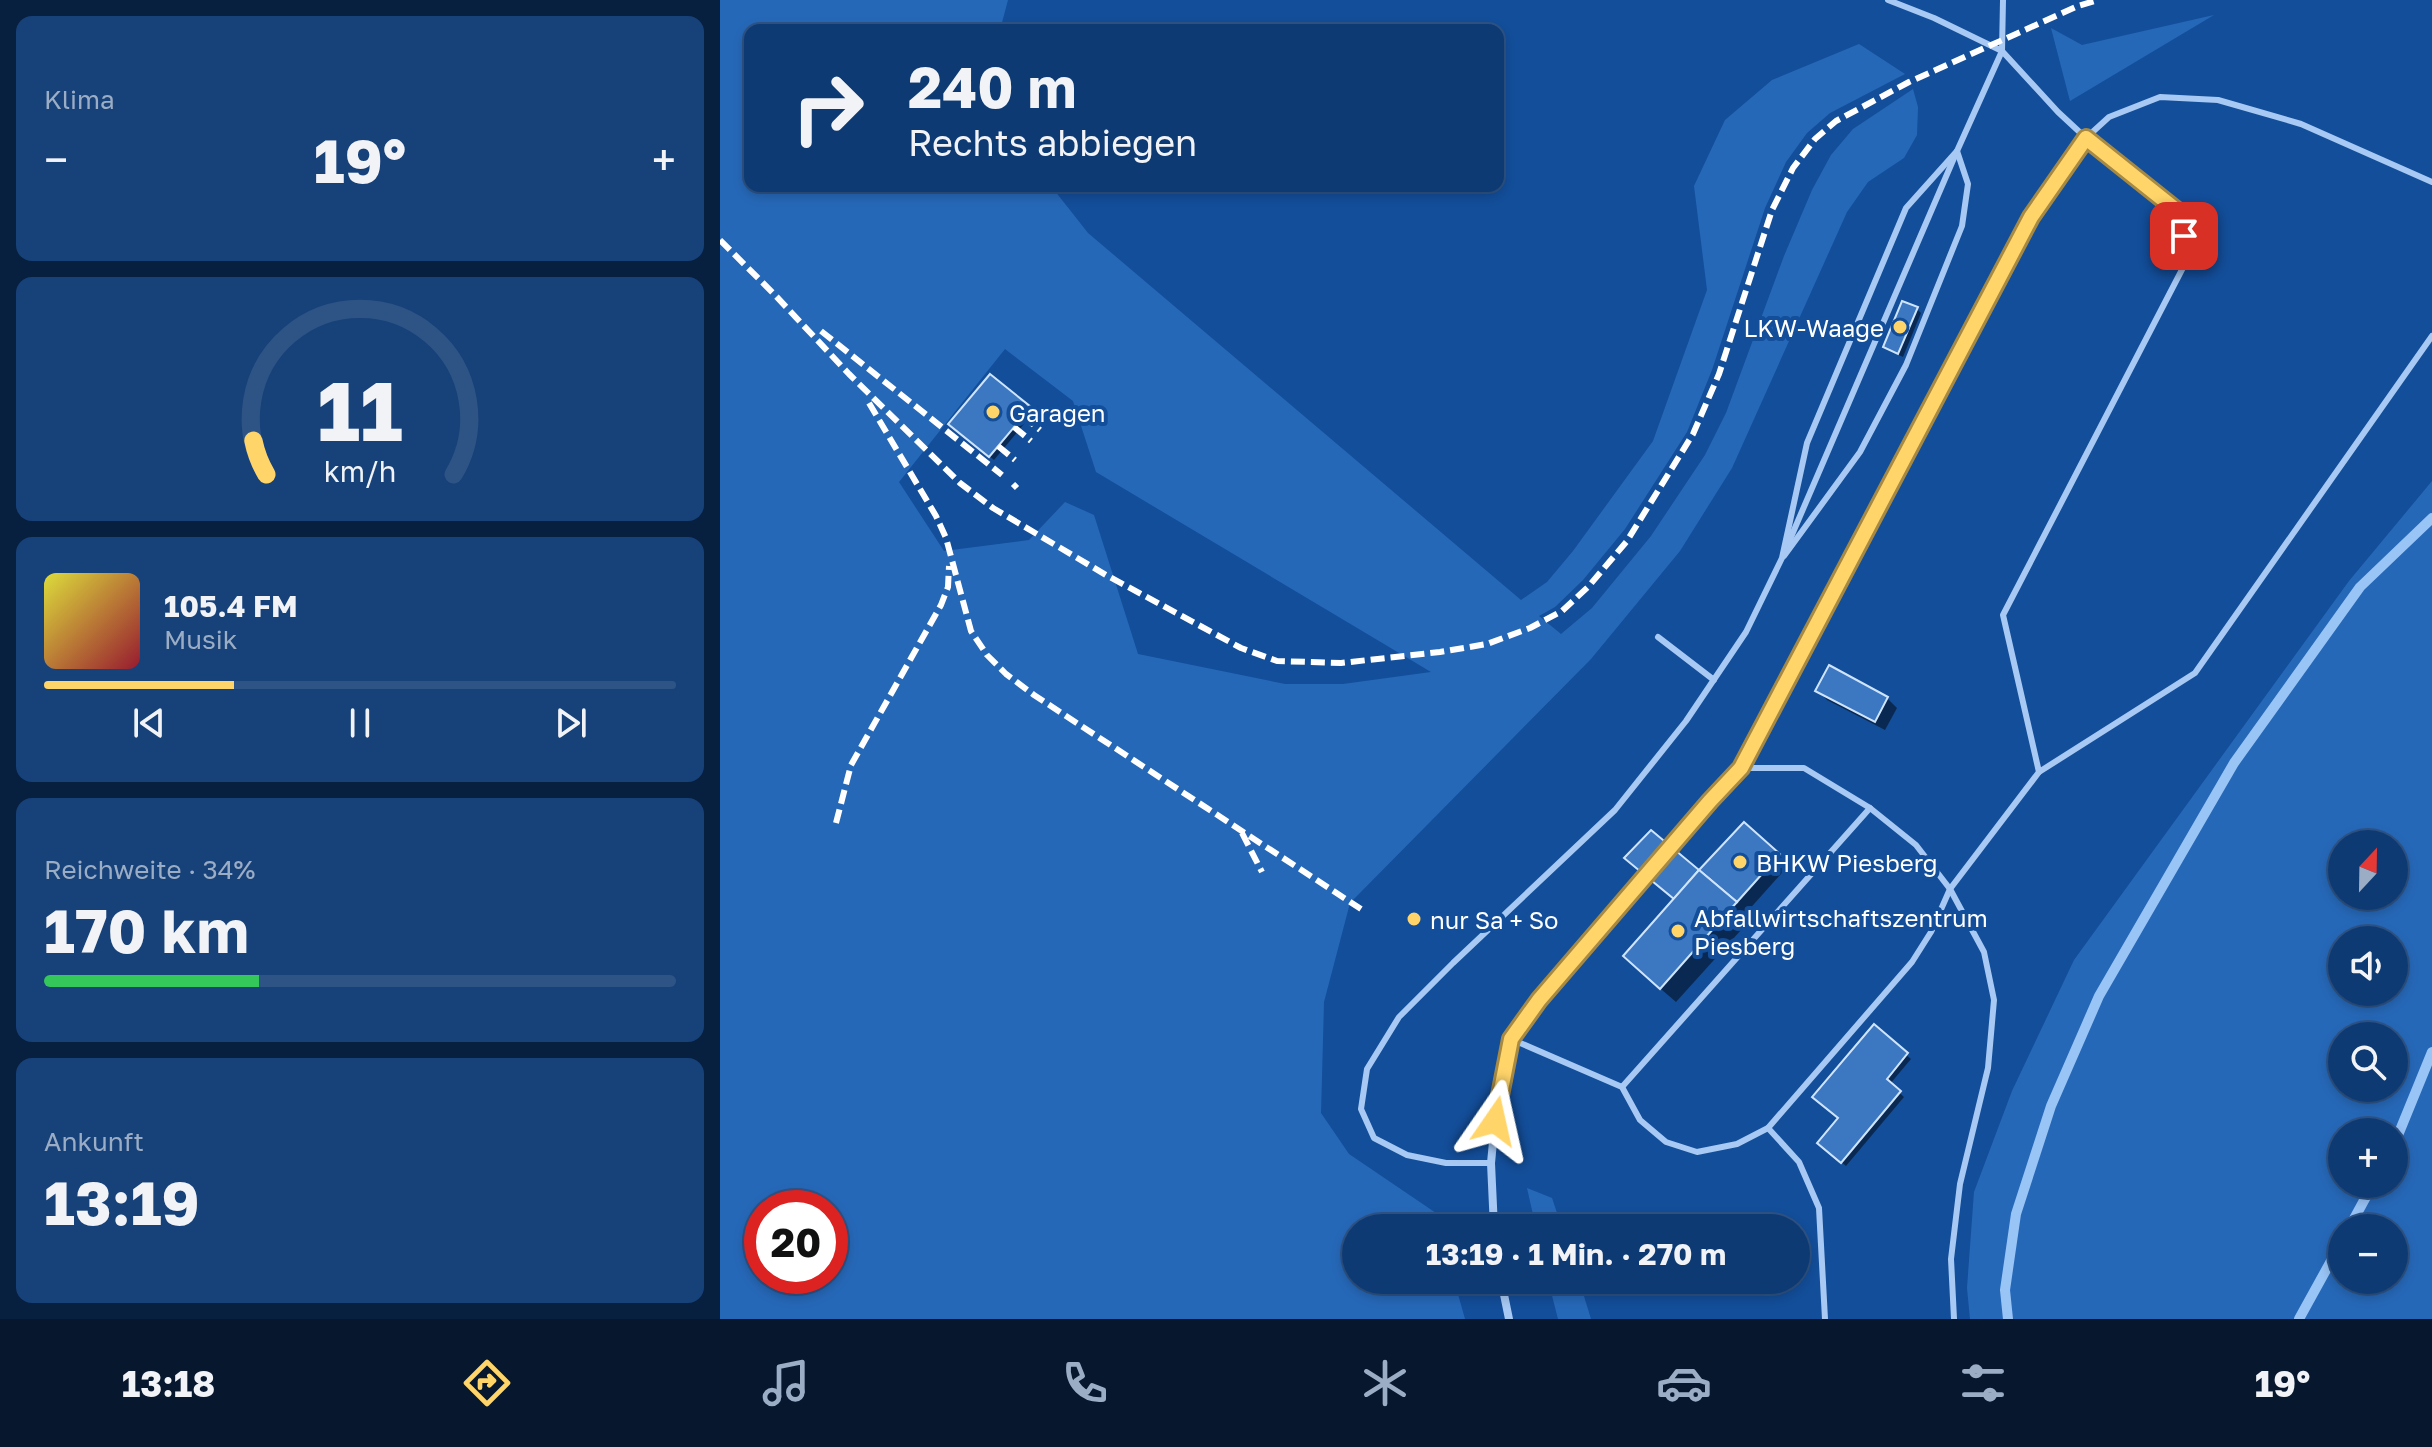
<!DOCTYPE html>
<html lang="de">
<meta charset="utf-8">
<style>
body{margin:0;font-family:"Golos Text",sans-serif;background:#174179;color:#f1f3f6;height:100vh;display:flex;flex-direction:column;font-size:30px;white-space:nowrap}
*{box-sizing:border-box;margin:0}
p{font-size:26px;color:#9badc5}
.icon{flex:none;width:44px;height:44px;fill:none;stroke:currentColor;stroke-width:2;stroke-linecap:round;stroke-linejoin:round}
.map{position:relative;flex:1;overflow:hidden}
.sheet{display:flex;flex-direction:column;gap:16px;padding:16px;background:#082040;width:720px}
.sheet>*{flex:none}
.banner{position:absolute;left:24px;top:24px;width:760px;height:168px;border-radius:16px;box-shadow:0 4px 12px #0003,0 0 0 2px #2e5486;background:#0e3a74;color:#f1f3f6;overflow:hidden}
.needle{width:52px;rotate:22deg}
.controls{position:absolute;left:1608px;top:830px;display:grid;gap:16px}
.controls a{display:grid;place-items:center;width:80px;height:80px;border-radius:50%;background:#0e3a74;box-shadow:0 4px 12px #0003,0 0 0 2px #2e5486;font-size:40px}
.speed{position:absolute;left:24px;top:1190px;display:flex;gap:16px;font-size:40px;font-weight:700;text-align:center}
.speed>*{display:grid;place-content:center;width:104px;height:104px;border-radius:50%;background:#0e3a74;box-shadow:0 4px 12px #0003,0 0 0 2px #2e5486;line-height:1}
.speed .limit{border:12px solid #d22;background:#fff;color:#111}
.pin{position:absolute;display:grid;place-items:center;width:68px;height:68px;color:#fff;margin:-34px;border-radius:16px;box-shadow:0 4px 12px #0006}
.me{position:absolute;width:88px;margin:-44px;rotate:11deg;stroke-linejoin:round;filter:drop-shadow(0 0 6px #0008)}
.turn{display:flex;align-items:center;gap:28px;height:168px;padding:0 32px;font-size:36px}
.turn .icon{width:104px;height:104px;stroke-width:2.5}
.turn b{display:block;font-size:56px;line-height:68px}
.big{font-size:60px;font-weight:700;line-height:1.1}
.sheet .widget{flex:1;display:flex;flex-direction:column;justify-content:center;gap:12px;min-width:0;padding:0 28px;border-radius:16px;background:#174179}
.sheet .dial{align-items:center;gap:0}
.dial svg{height:208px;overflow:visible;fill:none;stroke:#2e5486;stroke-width:7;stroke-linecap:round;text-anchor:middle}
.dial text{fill:#f1f3f6;stroke:none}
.song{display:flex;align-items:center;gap:24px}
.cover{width:96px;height:96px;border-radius:12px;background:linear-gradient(135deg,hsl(60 70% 55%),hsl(350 70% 35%))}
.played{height:8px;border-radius:4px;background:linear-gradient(90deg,#ffd469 30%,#2e5486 30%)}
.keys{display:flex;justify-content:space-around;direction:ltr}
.heat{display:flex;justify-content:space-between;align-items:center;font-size:44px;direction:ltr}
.charge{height:12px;border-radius:6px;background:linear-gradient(90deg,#34c759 34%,#2e5486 0)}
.trip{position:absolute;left:622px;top:1214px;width:468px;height:80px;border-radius:40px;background:#0e3a74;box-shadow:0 4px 12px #0003,0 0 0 2px #2e5486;font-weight:700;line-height:80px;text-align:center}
.tabs{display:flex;height:128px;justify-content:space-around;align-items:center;background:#06172e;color:#9badc5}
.tabs .icon{width:56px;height:56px}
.tabs .active{color:#ffd469}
.tabs b{font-size:36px;color:#f1f3f6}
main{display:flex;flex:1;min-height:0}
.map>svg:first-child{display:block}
.green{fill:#2668b8;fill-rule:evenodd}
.shadow{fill:#0007}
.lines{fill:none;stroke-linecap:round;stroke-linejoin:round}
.stream{stroke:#99c4f6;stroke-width:10}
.building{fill:#3c77c1;stroke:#cfe4fd;stroke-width:2}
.service{stroke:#a7c9f3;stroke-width:6}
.minor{stroke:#a7c9f3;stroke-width:8}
.rail{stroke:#fff;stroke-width:6;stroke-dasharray:14 6;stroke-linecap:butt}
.route-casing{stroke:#a68a44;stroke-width:20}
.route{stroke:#ffd469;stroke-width:14}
.poi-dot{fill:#ffd469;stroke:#134e9a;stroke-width:3}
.labels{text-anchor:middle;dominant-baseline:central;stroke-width:8;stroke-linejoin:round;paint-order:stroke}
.poi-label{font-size:24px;fill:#fff;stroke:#134e9a;text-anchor:start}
</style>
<main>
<section class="sheet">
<div class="widget"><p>Klima</p>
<div class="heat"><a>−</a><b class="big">19°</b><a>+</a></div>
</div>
<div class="widget dial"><svg viewBox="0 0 100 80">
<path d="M14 69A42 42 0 1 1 86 69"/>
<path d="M14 69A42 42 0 0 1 9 56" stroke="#ffd469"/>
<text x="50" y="56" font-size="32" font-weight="700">11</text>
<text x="50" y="72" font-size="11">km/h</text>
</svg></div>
<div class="widget">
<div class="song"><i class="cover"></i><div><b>105.4 FM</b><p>Musik</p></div></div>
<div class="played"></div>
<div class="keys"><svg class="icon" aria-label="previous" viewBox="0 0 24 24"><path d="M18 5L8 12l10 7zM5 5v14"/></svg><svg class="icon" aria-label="pause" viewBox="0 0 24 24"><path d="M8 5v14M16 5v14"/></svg><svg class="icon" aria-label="next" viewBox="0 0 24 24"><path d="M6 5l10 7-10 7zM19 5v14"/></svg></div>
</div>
<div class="widget"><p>Reichweite · 34%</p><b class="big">170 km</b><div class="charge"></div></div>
<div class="widget"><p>Ankunft</p><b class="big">13:19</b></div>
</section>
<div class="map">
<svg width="1712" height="1319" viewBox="0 0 1712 1319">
<rect width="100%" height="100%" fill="#134e9a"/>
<g class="green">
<path d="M0 0H288L280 30H30V186H331L368 233 801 600 827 582 853 551 933 441 987 290 974 186 1005 120 1052 80 1139 44 1185 74 1110 113 1087 133 1066 162 1045 208 992 370 967 432 905 529 863 580 835 607 819 616 841 634 872 608 931 536 985 455 1006 413 1064 256 1092 190 1111 155 1133 129 1193 89 1198 107 1197 135 1184 158 1148 182 1127 212 1012 468 960 551 871 659 630 903 604 1002 601 1113 629 1154 716 1213 720 1228H636V1280H734L745 1319H0ZM285 349 353 401 376 472 711 672 623 684H565L418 654 374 515 345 502 309 540 224 551 179 482ZM110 1208V1276H42V1208Z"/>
<polygon points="1494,15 1350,101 1331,28 1362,45"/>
<path d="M1712 481V1319H1250L1247 1288 1254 1192 1292 1091 1354 960 1629 581ZM1674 844V896H1622V844ZM1674 940V992H1622V940ZM1674 1036V1088H1622V1036ZM1674 1132V1184H1622V1132ZM1622 1228H1674V1280H1622Z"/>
<polygon points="807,1188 832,1198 842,1228 816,1228"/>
<polygon points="828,1280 859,1280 871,1319 838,1319"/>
</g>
<g class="shadow">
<polygon points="1197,309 1201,313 1183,357 1170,351 1165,346"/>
<polygon points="309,408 314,412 274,460 235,428"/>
<polygon points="1097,690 1167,698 1177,708 1165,730 1107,700"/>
<polygon points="1059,855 1069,865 1026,913 1031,919 956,1002 920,971 978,872"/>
<polygon points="1154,1027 1191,1059 1170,1084 1184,1097 1126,1166 1104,1147 1120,1118"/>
</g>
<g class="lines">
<g class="stream">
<polyline points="1674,1145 1712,1052"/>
<polyline points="1629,1228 1653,1184"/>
<polyline points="1288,1319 1285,1290 1296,1214 1331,1106 1379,996 1514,763 1640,587 1712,518"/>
<polyline points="1579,1319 1622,1241"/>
</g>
</g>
<g class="building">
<polygon points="1182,301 1198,307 1178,354 1163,347"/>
<polygon points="270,374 311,407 269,457 228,424"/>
<polygon points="1109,665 1168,697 1155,722 1095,691"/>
<polygon points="1024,822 1060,854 1017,902 979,870"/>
<polygon points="931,830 979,870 954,899 904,858"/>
<polygon points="979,870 1017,902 940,989 903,956"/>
<polygon points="1154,1024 1188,1053 1167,1079 1181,1091 1121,1163 1097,1143 1118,1118 1092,1097"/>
</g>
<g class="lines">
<g class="service">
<polyline points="1168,0 1214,18 1282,51 1283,0"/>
<polyline points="1068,544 1234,158"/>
<polyline points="1064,556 1140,452 1186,365 1242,226 1248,184 1237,151"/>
<polyline points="938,637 994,680"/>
<polyline points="1021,768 1084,768 1150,808 1196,845 1230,889 1264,952 1274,1000 1268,1068 1240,1184 1231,1259 1234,1319"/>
<polyline points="1319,772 1475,673 1712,336"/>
<polyline points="902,1087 1150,808"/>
<polyline points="775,1121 791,1039 819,1000 990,801 1021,768 1311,217 1366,138 1389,117 1440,97 1498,100 1581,124 1712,182"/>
<polyline points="1048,1128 1079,1162 1099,1208 1105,1319"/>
<polyline points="771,1163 726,1163 687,1155 654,1138 641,1109 647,1069 679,1017 733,963 895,810 966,721 1026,632 1062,558 1087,443 1186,208 1237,151 1282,51 1338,112 1366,138 1460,213 1468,258 1283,615 1319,772 1230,889 1211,932 1192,962 1048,1128 1017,1144 977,1152 946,1142 920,1120 902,1087 791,1039"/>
</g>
<g class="minor">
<polyline points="774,1228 771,1163 775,1121"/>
<polyline points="781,1280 789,1319"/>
</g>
<g class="rail">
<polyline points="0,240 54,294 129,374 240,483 273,508 386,575 521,648 557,661 621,663 720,652 767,644 810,628 842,611 868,587 907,541 973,434 999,374 1052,210 1073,168 1095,139 1116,121 1189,82 1358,6 1378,0"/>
<polyline points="101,331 282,475"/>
<polyline points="149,403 216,516 226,538 251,631 267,655 286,674 314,695 641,909"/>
<polyline points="303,416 320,430"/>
<polyline points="294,427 311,441"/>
<polyline points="278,446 295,460"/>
<polyline points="293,484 297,488"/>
<polyline points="116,823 131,765 221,605 228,587 229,566"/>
<polyline points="522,833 542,872"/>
</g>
</g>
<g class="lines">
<g class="route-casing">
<polyline id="route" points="775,1121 791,1039 819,1000 990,801 1021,768 1311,217 1366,138 1460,213 1464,236"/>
</g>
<use href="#route" class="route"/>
</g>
<g class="poi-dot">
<circle cx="1180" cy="327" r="8"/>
<circle cx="273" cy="412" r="8"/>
<circle cx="1020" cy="862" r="8"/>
<circle cx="694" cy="919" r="8"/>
<circle cx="958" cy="931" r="8"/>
</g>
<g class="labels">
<g class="poi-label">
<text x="1164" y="327" text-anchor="end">LKW-Waage</text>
<text x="289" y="412">Garagen</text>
<text x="1036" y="862">BHKW Piesberg</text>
<text x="974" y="917">Abfallwirtschaftszentrum<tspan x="974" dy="28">Piesberg</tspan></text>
<text x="710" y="919">nur Sa + So</text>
</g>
</g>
</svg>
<div class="controls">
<a><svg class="needle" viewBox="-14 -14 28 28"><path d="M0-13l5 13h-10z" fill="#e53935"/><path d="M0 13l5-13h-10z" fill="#9badc5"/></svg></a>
<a><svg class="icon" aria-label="sound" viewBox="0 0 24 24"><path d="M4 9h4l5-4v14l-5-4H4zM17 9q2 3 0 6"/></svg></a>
<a><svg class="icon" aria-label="search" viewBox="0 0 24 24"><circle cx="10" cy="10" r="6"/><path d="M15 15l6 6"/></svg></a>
<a>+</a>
<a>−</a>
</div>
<div class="speed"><div class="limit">20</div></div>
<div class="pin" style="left:1464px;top:236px;background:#d93025"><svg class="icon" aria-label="arrive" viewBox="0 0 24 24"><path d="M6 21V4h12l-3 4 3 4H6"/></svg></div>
<svg class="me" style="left:775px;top:1121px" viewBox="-20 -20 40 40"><path d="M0-17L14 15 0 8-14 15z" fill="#ffd469" stroke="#fff" stroke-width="4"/></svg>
<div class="trip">13:19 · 1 Min. · 270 m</div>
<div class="banner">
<div class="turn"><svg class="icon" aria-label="right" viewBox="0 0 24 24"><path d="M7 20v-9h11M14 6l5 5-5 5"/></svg><div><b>240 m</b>Rechts abbiegen</div></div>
</div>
</div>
</main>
<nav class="tabs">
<b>13:18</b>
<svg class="icon active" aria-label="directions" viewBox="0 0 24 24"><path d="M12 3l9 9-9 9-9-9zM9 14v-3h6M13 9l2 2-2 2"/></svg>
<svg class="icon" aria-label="music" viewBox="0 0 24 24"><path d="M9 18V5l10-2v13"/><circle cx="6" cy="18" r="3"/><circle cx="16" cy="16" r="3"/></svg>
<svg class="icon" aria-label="phone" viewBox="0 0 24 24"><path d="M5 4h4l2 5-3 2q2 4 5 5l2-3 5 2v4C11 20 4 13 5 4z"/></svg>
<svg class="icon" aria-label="climate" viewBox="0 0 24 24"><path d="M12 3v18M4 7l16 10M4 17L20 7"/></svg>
<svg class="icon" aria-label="car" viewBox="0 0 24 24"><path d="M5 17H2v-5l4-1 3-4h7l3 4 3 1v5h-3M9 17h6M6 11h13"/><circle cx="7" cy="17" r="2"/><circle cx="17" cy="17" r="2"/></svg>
<svg class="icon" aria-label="filters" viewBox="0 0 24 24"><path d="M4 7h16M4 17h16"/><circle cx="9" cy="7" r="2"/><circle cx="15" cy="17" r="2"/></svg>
<b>19°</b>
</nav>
